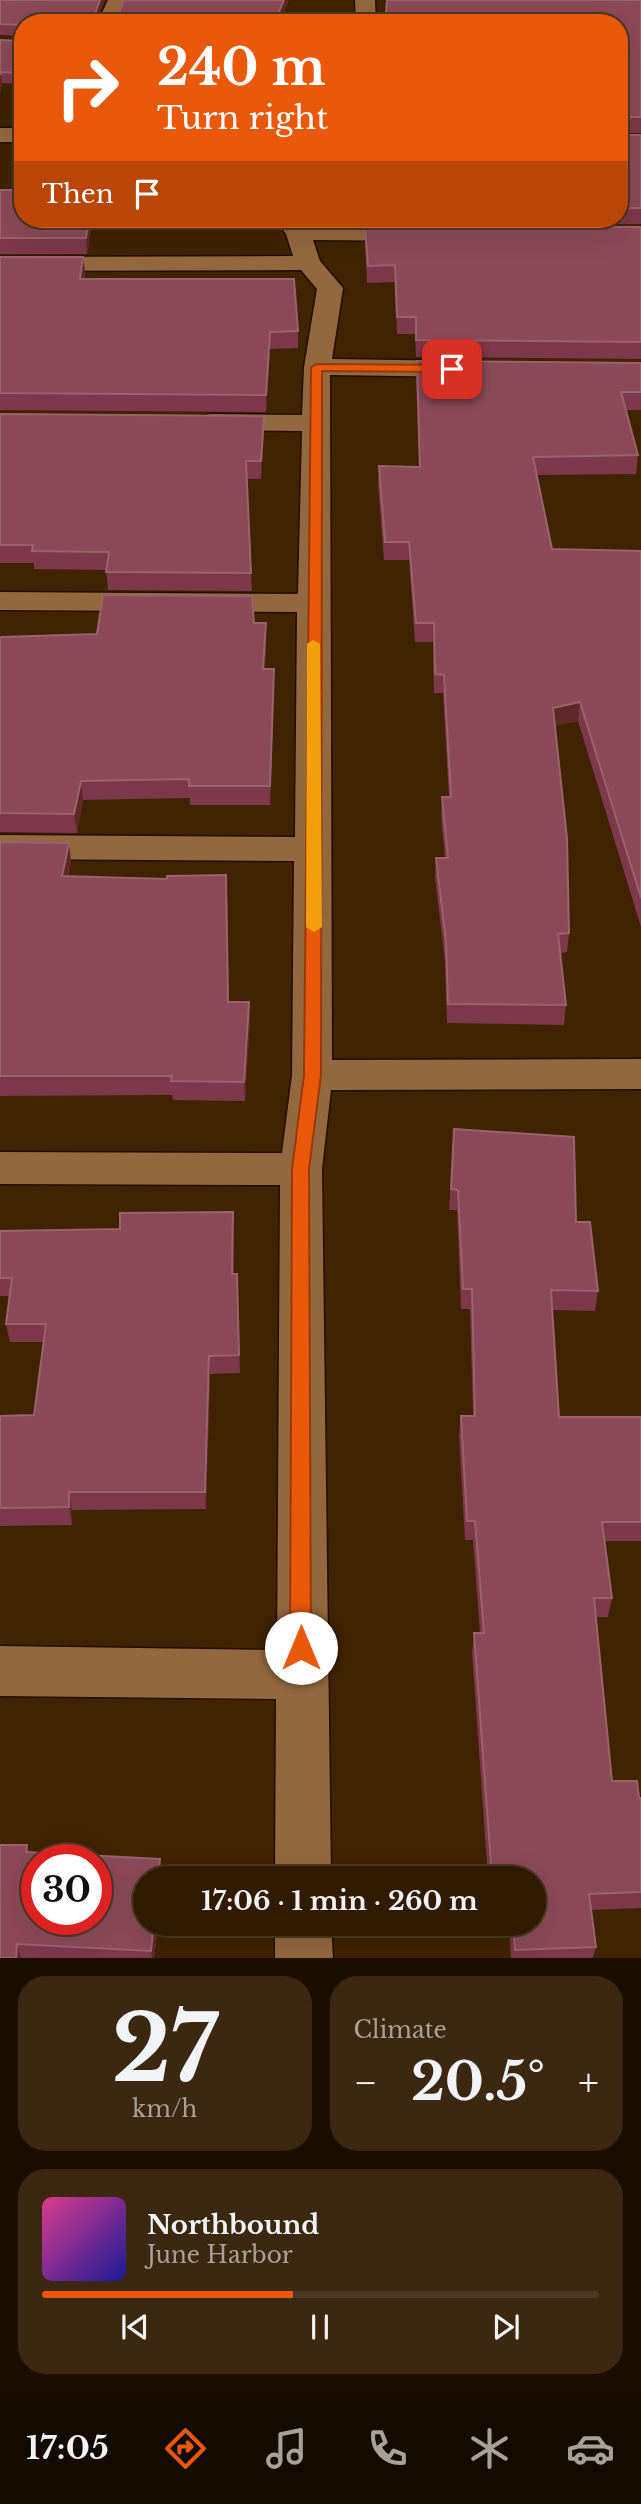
<!DOCTYPE html>
<meta charset="utf-8">
<style>
body{margin:0;font-family:"Libre Baskerville",serif;background:#3c2710;color:#f1f3f6;height:100vh;display:flex;flex-direction:column;font-size:26px;white-space:nowrap}
*{box-sizing:border-box;margin:0}
p{font-size:23px;color:#a8a199}
.icon{flex:none;width:38px;height:38px;fill:none;stroke:currentColor;stroke-width:2;stroke-linecap:round;stroke-linejoin:round}
.map{position:relative;height:1958px;overflow:hidden}
.details{display:flex;flex-direction:column;gap:18px;padding:18px;background:#1a0e01;flex:1}
.details>*{flex:none}
.hud{position:absolute;left:14px;top:14px;width:614px;height:214px;border-radius:28px;box-shadow:0 7px 28px #0002,0 0 0 2px #4b3823;background:#ea580c;color:#fff;overflow:hidden}
.speed{position:absolute;left:21px;top:1844px;display:flex;gap:14px;font-size:35px;font-weight:700;text-align:center}
.speed>*{display:grid;place-content:center;width:91px;height:91px;border-radius:50%;background:#301a01;box-shadow:0 7px 28px #0002,0 0 0 2px #4b3823;line-height:1}
.speed .limit{border:10px solid #d22;background:#fff;color:#111}
.pin{position:absolute;display:grid;place-items:center;width:60px;height:60px;color:#fff;margin:-30px;border-radius:14px;box-shadow:0 4px 10px #0006}
.me{position:absolute;width:77px;margin:-38px;rotate:0deg;stroke-linejoin:round;filter:drop-shadow(0 0 5px #0008)}
.turn{display:flex;align-items:center;gap:24px;height:147px;padding:0 28px;font-size:32px}
.turn .icon{width:91px;height:91px;stroke-width:2.5}
.turn b{display:block;font-size:49px;line-height:60px}
.then{display:flex;align-items:center;height:66px;padding:0 28px;background:#0003;gap:14px;font-size:26px}
.big{font-size:52px;font-weight:700;line-height:1.1}
.details .widget{flex:1;display:flex;flex-direction:column;justify-content:center;gap:10px;min-width:0;padding:0 24px;border-radius:28px;background:#3c2710}
.details .dial{align-items:center;gap:0}
.dial b{font-size:91px;line-height:1}
.song{display:flex;align-items:center;gap:21px}
.cover{width:84px;height:84px;border-radius:10px;background:linear-gradient(135deg,hsl(330 70% 55%),hsl(240 70% 35%))}
.played{height:7px;border-radius:4px;background:linear-gradient(90deg,#ea580c 45%,#4b3823 45%)}
.keys{display:flex;justify-content:space-around;direction:ltr}
.heat{display:flex;justify-content:space-between;align-items:center;font-size:38px;direction:ltr}
.details .tiles{flex:1;display:grid;gap:18px;grid-template-columns:1fr 1fr}
.widget:last-child{grid-column:span 2}
.trip{position:absolute;left:133px;top:1866px;width:413px;height:70px;border-radius:35px;background:#301a01;box-shadow:0 7px 28px #0002,0 0 0 2px #4b3823;font-weight:700;line-height:70px;text-align:center}
.menu{display:flex;height:112px;justify-content:space-around;align-items:center;background:#130a00;color:#a8a199}
.menu .icon{width:49px;height:49px}
.menu .selected{color:#ea580c}
.menu b{font-size:32px;color:#f1f3f6}
.map>svg:first-child{display:block}
.lines{fill:none;stroke-linecap:round;stroke-linejoin:round}
.street-casing{stroke:#220e00;stroke-width:3}
.street{fill:#93683e;fill-rule:evenodd}
.wall{fill:#7d384b}
.shaded-wall{fill:#5f2827}
.building{fill:#8b4a59;stroke:#9c626b;stroke-width:2;fill-rule:evenodd}
.route{fill:#ea580c;stroke:#983908;stroke-width:2}
.slow{fill:#f59e0b}
</style>
<div class="map">
<svg width="641" height="1958" viewBox="0 0 641 1958">
<rect width="100%" height="100%" fill="#402301"/>
<g class="lines">
<g class="street-casing">
<g id="street">
<polygon points="108,0 128,0 117,23 97,23"/>
<polygon points="355,0 375,0 376,23 356,23"/>
<rect x="0" y="128" width="23" height="14"/>
<polygon points="275,219 299,219 305,226 427,229 430,234 427,239 418,241 313,240 320,261 343,288 332,359 467,361 476,363 480,369 476,375 467,377 330,375 332,1060 641,1059 641,1089 331,1090 322,1169 331,1878 275,1878 276,1699 0,1696 0,1646 277,1650 280,1185 0,1184 0,1152 282,1153 292,1075 294,861 0,859 0,835 295,837 297,612 0,610 0,592 298,594 302,431 211,430 201,428 197,422 201,416 211,414 302,415 304,367 317,289 301,270 0,271 0,257 293,256 286,234"/>
<polygon points="275,1923 331,1923 333,1958 275,1958"/>
</g>
</g>
<use href="#street" class="street"/>
</g>
<g class="wall">
<polygon points="0,0 100,14 119,13 124,0 289,0 279,23 23,23 23,36 0,35"/>
<polygon points="641,0 641,133 620,133 620,135 641,135 641,224 372,224 372,219 620,219 620,23"/>
<polygon points="0,40 23,41 23,84 2,83 0,93"/>
<polygon points="0,190 23,219 93,219 87,254 0,254"/>
<polygon points="365,226 641,227 641,359 416,357 415,334 397,334 395,282 367,283 365,243"/>
<polygon points="0,257 83,257 85,273 84,279 298,331 298,348 270,349 266,412 0,410"/>
<polygon points="417,361 641,363 641,410 626,410 638,455 636,474 537,475 552,549 641,551 641,927 578,721 555,726 569,933 567,952 560,953 566,1005 564,1025 447,1023 445,961 435,877 436,858 445,858 441,817 442,797 449,797 443,693 434,693 433,642 415,642 409,560 384,560 378,484 379,466 419,467 416,378"/>
<polygon points="0,414 264,416 264,433 261,479 246,479 252,591 108,590 106,570 34,569 34,563 0,563"/>
<polygon points="254,623 266,623 266,642 265,669 274,669 274,688 270,805 190,805 190,798 83,800 77,833 0,832 0,637 97,634"/>
<polygon points="0,842 71,862 68,877 227,894 229,1002 249,1002 250,1021 245,1101 173,1100 172,1095 0,1096"/>
<polygon points="454,1129 576,1222 598,1291 595,1311 552,1310 559,1417 641,1417 641,1541 605,1541 612,1598 608,1617 596,1617 612,1781 641,1798 641,1908 591,1910 596,1947 593,1958 511,1958 509,1923 534,1923 534,1878 488,1878 472,1652 474,1633 480,1633 473,1540 465,1540 459,1436 461,1416 473,1416 470,1309 461,1309 457,1210 449,1210"/>
<polygon points="233,1212 234,1274 237,1274 240,1373 210,1374 206,1509 72,1510 72,1525 0,1526 0,1416 34,1415 43,1342 10,1342 6,1324 10,1296 0,1296 0,1231 120,1229"/>
<polygon points="27,1845 29,1852 160,1859 163,1878 145,1878 158,1923 154,1958 0,1958"/>
</g>
<g class="shaded-wall">
<polygon points="100,0 105,0 96,23 95,14"/>
<polygon points="284,0 289,0 279,23 274,23"/>
<polygon points="1,72 2,83 0,93 0,75"/>
<polygon points="89,219 93,219 87,254 86,238"/>
<polygon points="83,257 85,273 81,296 80,279"/>
<polygon points="270,332 270,349 266,412 266,395"/>
<polygon points="264,416 264,433 261,479 261,461"/>
<polygon points="266,623 266,642 264,687 263,669"/>
<polygon points="274,669 274,688 270,805 270,786"/>
<polygon points="580,702 578,721 551,727 553,708"/>
<polygon points="81,781 83,800 77,833 74,814"/>
<polygon points="69,843 71,862 65,896 62,876"/>
<polygon points="249,1002 250,1021 245,1101 244,1082"/>
<polygon points="233,1212 234,1231 233,1293 232,1274"/>
<polygon points="209,1356 210,1374 206,1509 205,1492"/>
<polygon points="69,1492 72,1510 72,1525 69,1507"/>
<polygon points="160,1859 163,1876 163,1878 158,1878"/>
<polygon points="154,1923 158,1923 154,1958 152,1958 151,1951"/>
<polygon points="17,1944 21,1958 16,1958"/>
</g>
<g class="building">
<polygon points="0,0 100,0 95,14 119,13 124,0 284,0 274,23 23,23 23,25 0,24"/>
<polygon points="387,0 641,0 641,117 620,117 620,135 641,135 641,208 620,208 620,23 385,23"/>
<polygon points="0,40 23,41 23,73 1,72 0,75"/>
<polygon points="0,190 23,190 23,219 89,219 86,238 0,238"/>
<polygon points="365,226 641,227 641,342 416,340 416,317 397,317 395,265 368,266"/>
<polygon points="0,257 83,257 80,279 294,279 298,331 270,332 266,395 0,393"/>
<polygon points="417,361 641,363 641,392 621,392 638,455 533,457 552,549 641,551 641,898 580,702 553,708 567,838 569,933 558,934 566,1005 448,1004 446,942 436,858 448,858 442,797 451,797 444,675 435,674 434,623 416,623 409,542 385,542 379,466 420,467"/>
<polygon points="0,414 264,416 261,461 246,461 251,573 106,572 109,552 32,551 33,545 0,545"/>
<polygon points="103,595 252,596 254,623 266,623 263,669 274,669 270,786 189,786 189,779 81,781 74,814 0,813 0,637 97,634"/>
<polygon points="0,842 69,843 62,876 167,879 167,876 226,875 228,1002 249,1002 244,1082 171,1081 172,1076 0,1076"/>
<polygon points="454,1129 574,1137 576,1222 590,1222 598,1291 551,1290 559,1417 641,1417 641,1522 602,1522 612,1598 594,1598 612,1781 637,1781 639,1798 641,1798 641,1892 589,1894 596,1947 515,1950 513,1923 534,1923 534,1878 492,1878 474,1633 484,1633 475,1521 467,1521 461,1416 475,1416 472,1289 463,1289 458,1190 451,1189"/>
<polygon points="233,1212 232,1274 237,1274 239,1355 209,1356 205,1492 69,1492 69,1507 0,1508 0,1416 34,1415 46,1324 6,1324 12,1278 0,1278 0,1231 120,1229 120,1213"/>
<path d="M0 1845H27L26 1852 160 1859 158 1878H145V1923H154L151 1951 17 1944 16 1958H0ZM37 1860H96V1920H37Z"/>
</g>
<polygon class="route" points="317,364 452,365 458,369 452,372 322,371 321,1075 309,1169 311,1648 308,1655 301,1658 293,1655 290,1648 292,1169 304,1075 311,367"/>
<polygon class="slow" points="313,640 320,644 322,927 314,932 306,927 307,644"/>
</svg>
<div class="speed"><div class="limit">30</div></div>
<div class="pin" style="left:452px;top:369px;background:#d93025"><svg class="icon" aria-label="arrive" viewBox="0 0 24 24"><path d="M6 21V4h12l-3 4 3 4H6"/></svg></div>
<svg class="me" style="left:301px;top:1648px" viewBox="-20 -20 40 40"><circle r="19" fill="#fff"/><path d="M0-13L10 11 0 6-10 11z" fill="#ea580c"/></svg>
<div class="trip">17:06 · 1 min · 260 m</div>
<div class="hud">
<div class="turn"><svg class="icon" aria-label="right" viewBox="0 0 24 24"><path d="M7 20v-9h11M14 6l5 5-5 5"/></svg><div><b>240 m</b>Turn right</div></div>
<div class="then">Then<svg class="icon" aria-label="arrive" viewBox="0 0 24 24"><path d="M6 21V4h12l-3 4 3 4H6"/></svg></div>
</div>
</div>
<section class="details">
<div class="tiles">
<div class="widget dial"><b>27</b><p>km/h</p></div>
<div class="widget"><p>Climate</p>
<div class="heat"><a>−</a><b class="big">20.5°</b><a>+</a></div>
</div>
<div class="widget">
<div class="song"><i class="cover"></i><div><b>Northbound</b><p>June Harbor</p></div></div>
<div class="played"></div>
<div class="keys"><svg class="icon" aria-label="previous" viewBox="0 0 24 24"><path d="M18 5L8 12l10 7zM5 5v14"/></svg><svg class="icon" aria-label="pause" viewBox="0 0 24 24"><path d="M8 5v14M16 5v14"/></svg><svg class="icon" aria-label="next" viewBox="0 0 24 24"><path d="M6 5l10 7-10 7zM19 5v14"/></svg></div>
</div>
</div>
</section>
<nav class="menu">
<b>17:05</b>
<svg class="icon selected" aria-label="directions" viewBox="0 0 24 24"><path d="M12 3l9 9-9 9-9-9zM9 14v-3h6M13 9l2 2-2 2"/></svg>
<svg class="icon" aria-label="music" viewBox="0 0 24 24"><path d="M9 18V5l10-2v13"/><circle cx="6" cy="18" r="3"/><circle cx="16" cy="16" r="3"/></svg>
<svg class="icon" aria-label="phone" viewBox="0 0 24 24"><path d="M5 4h4l2 5-3 2q2 4 5 5l2-3 5 2v4C11 20 4 13 5 4z"/></svg>
<svg class="icon" aria-label="climate" viewBox="0 0 24 24"><path d="M12 3v18M4 7l16 10M4 17L20 7"/></svg>
<svg class="icon" aria-label="car" viewBox="0 0 24 24"><path d="M5 17H2v-5l4-1 3-4h7l3 4 3 1v5h-3M9 17h6M6 11h13"/><circle cx="7" cy="17" r="2"/><circle cx="17" cy="17" r="2"/></svg>
</nav>
